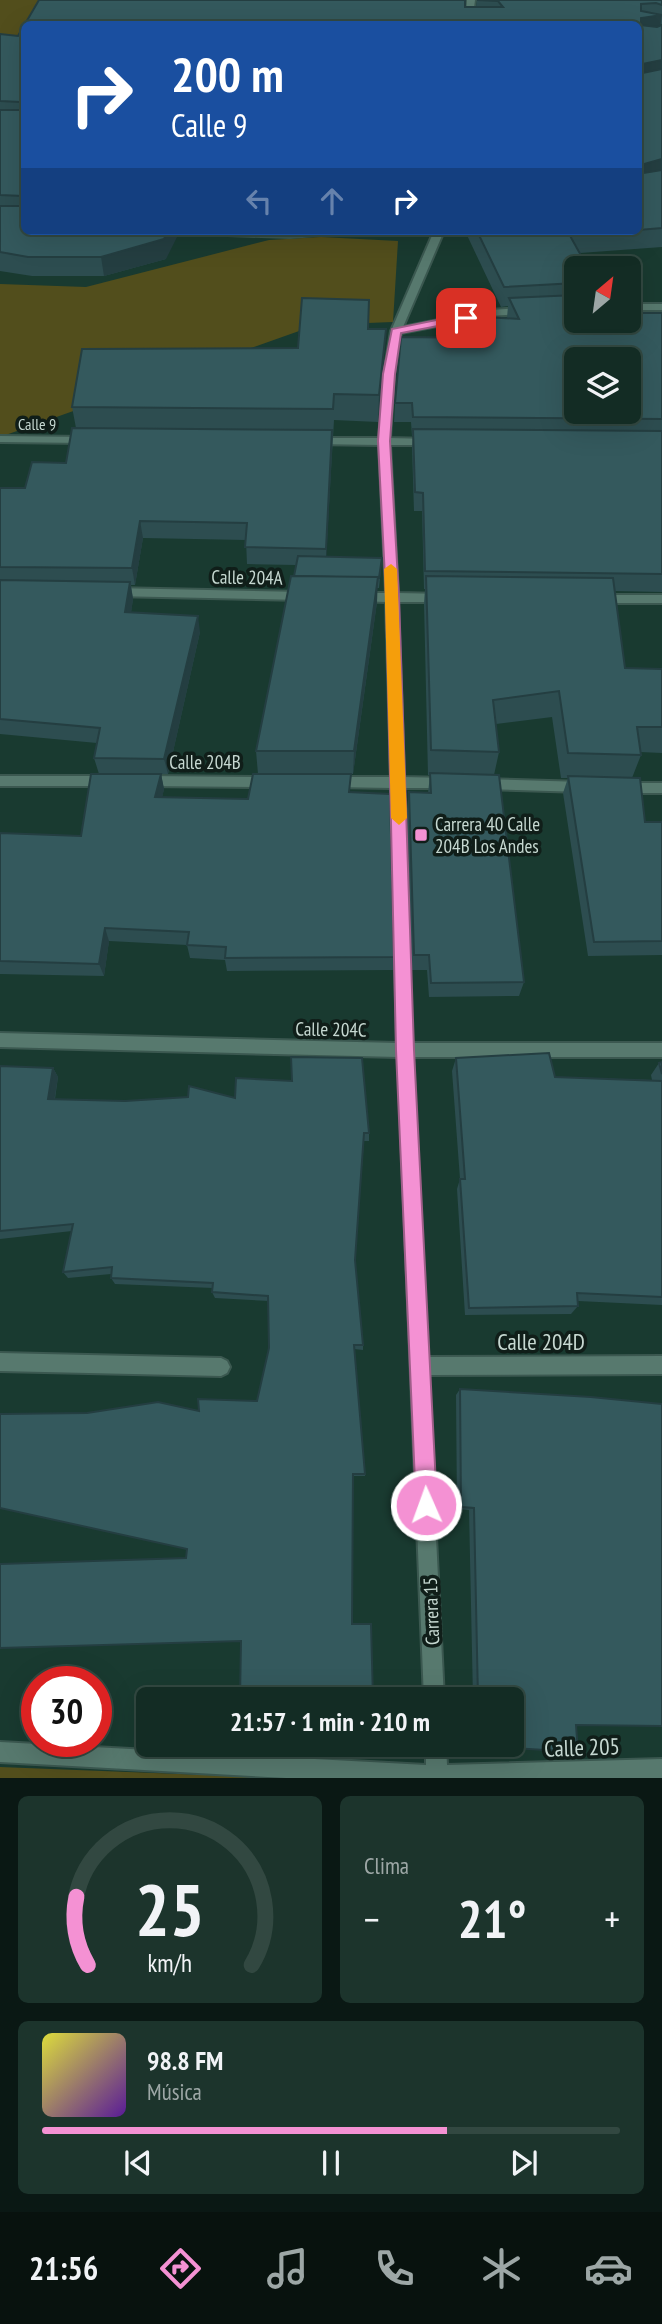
<!DOCTYPE html>
<html lang="es">
<meta charset="utf-8">
<style>
body{margin:0;font-family:"PT Sans Narrow",sans-serif;background:#1c342c;color:#f1f3f6;height:100vh;display:flex;flex-direction:column;font-size:26px;white-space:nowrap}
*{box-sizing:border-box;margin:0}
p{font-size:23px;color:#9da7a6}
.icon{flex:none;width:38px;height:38px;fill:none;stroke:currentColor;stroke-width:2;stroke-linecap:round;stroke-linejoin:round}
.map{position:relative;height:1778px;overflow:hidden}
.sheet{display:flex;flex-direction:column;gap:18px;padding:18px;background:#0a1814;flex:1}
.sheet>*{flex:none}
.top-card{position:absolute;left:21px;top:21px;width:621px;height:214px;border-radius:10px;box-shadow:0 7px 28px #0002,0 0 0 2px #324841;background:#1a4fa0;color:#fff;overflow:hidden}
.needle{width:46px;rotate:29deg}
.buttons{position:absolute;left:564px;top:256px;display:grid;gap:14px}
.buttons a{display:grid;place-items:center;width:77px;height:77px;border-radius:10px;background:#132c24;box-shadow:0 7px 28px #0002,0 0 0 2px #324841;font-size:35px}
.speed{position:absolute;left:21px;top:1666px;display:flex;gap:14px;font-size:35px;font-weight:700;text-align:center}
.speed>*{display:grid;place-content:center;width:91px;height:91px;border-radius:50%;background:#132c24;box-shadow:0 7px 28px #0002,0 0 0 2px #324841;line-height:1}
.speed .limit{border:10px solid #d22;background:#fff;color:#111}
.pin{position:absolute;display:grid;place-items:center;width:60px;height:60px;color:#fff;margin:-30px;border-radius:14px;box-shadow:0 4px 10px #0006}
.me{position:absolute;width:77px;margin:-38px;rotate:358deg;stroke-linejoin:round;filter:drop-shadow(0 0 5px #0008)}
.turn{display:flex;align-items:center;gap:24px;height:147px;padding:0 35px;font-size:32px}
.turn .icon{width:91px;height:91px;stroke-width:2.5}
.turn b{display:block;font-size:49px;line-height:60px}
.lanes{display:flex;align-items:center;height:66px;padding:0 35px;background:#0003;justify-content:center;gap:35px;direction:ltr}
.lanes .off{opacity:.35}
.big{font-size:52px;font-weight:800;line-height:1.1}
.sheet .card{flex:1;display:flex;flex-direction:column;justify-content:center;gap:10px;min-width:0;padding:0 24px;border-radius:10px;background:#1c342c}
.sheet .dial{align-items:center;gap:0}
.dial svg{height:182px;overflow:visible;fill:none;stroke:#324841;stroke-width:7;stroke-linecap:round;text-anchor:middle}
.dial text{fill:#f1f3f6;stroke:none}
.song{display:flex;align-items:center;gap:21px}
.cover{width:84px;height:84px;border-radius:10px;background:linear-gradient(135deg,hsl(60 70% 55%),hsl(270 70% 35%))}
.played{height:7px;border-radius:4px;background:linear-gradient(90deg,#f491d3 70%,#324841 70%)}
.keys{display:flex;justify-content:space-around;direction:ltr}
.heat{display:flex;justify-content:space-between;align-items:center;font-size:38px;direction:ltr}
.sheet .tiles{flex:1;display:grid;gap:18px;grid-template-columns:1fr 1fr}
.card:last-child{grid-column:span 2}
.trip{position:absolute;left:136px;top:1687px;width:388px;height:70px;border-radius:10px;background:#132c24;box-shadow:0 7px 28px #0002,0 0 0 2px #324841;font-weight:800;line-height:70px;text-align:center}
.tabs{display:flex;height:112px;justify-content:space-around;align-items:center;background:#08120e;color:#9da7a6}
.tabs .icon{width:49px;height:49px}
.tabs .selected{color:#f491d3}
.tabs b{font-size:32px;color:#f1f3f6}
.map>svg:first-child{display:block}
.green{fill:#524e1c}
.lines{fill:none;stroke-linecap:round;stroke-linejoin:round}
.minor-casing{stroke:#3b5850;stroke-width:4}
.minor{fill:#57796e;fill-rule:evenodd}
.wall{fill:#2d4d50}
.shaded-wall{fill:#243e41}
.building{fill:#34595d;stroke:#243e41;stroke-width:2;fill-rule:evenodd}
.route{fill:#f491d3;stroke:#9f5e89;stroke-width:2}
.slow{fill:#f59e0b}
.poi-dot{fill:#f491d3;stroke:#101e19;stroke-width:2.5}
.labels{text-anchor:middle;dominant-baseline:central;stroke-width:7;stroke-linejoin:round;paint-order:stroke}
.far-street-label{font-size:16px;fill:#c6d8d1;stroke:#101e19}
.street-label{font-size:19px;fill:#c6d8d1;stroke:#101e19}
.poi-label{font-size:19px;fill:#c6d8d1;stroke:#101e19;text-anchor:start}
.near-street-label{font-size:23px;fill:#c6d8d1;stroke:#101e19}
</style>
<div class="map">
<svg width="662" height="1778" viewBox="0 0 662 1778">
<rect width="100%" height="100%" fill="#193a30"/>
<g class="green">
<polygon points="0,0 45,0 31,24 24,24 24,35 0,45"/>
<polygon points="321,237 398,241 393,322 316,325 0,437 0,284 86,287 269,240"/>
<polygon points="0,1767 282,1778 0,1778"/>
</g>
<g class="lines">
<g class="minor-casing">
<g id="minor">
<polygon points="467,0 475,0 472,24 465,24"/>
<polygon points="194,231 331,231 326,234 290,237 199,234"/>
<polygon points="434,231 444,231 403,327 489,310 526,308 531,311 526,314 489,316 401,333 394,374 390,438 429,439 434,442 429,445 390,445 398,593 443,594 449,598 443,602 398,602 404,777 447,778 454,783 447,788 404,788 412,1043 662,1043 662,1057 413,1057 427,1357 662,1356 662,1374 428,1375 444,1699 424,1699 398,1057 0,1047 0,1033 397,1043 391,788 334,787 327,782 334,777 391,777 386,602 358,601 352,597 358,593 386,593 379,445 313,444 308,441 313,438 379,438 384,374 391,331"/>
<rect x="628" y="304" width="34" height="6"/>
<polygon points="0,436 86,437 91,440 86,443 0,442"/>
<polygon points="113,588 303,592 309,596 303,600 113,596 107,592"/>
<polygon points="596,595 662,595 662,603 596,603 590,599"/>
<polygon points="0,776 107,776 114,781 107,786 0,786"/>
<polygon points="145,776 268,777 275,782 268,787 145,786 138,781"/>
<polygon points="481,779 583,782 590,787 583,792 481,789 474,784"/>
<polygon points="624,783 662,783 662,793 624,793 617,788"/>
<polygon points="0,1353 221,1358 227,1361 230,1367 227,1373 221,1376 0,1371"/>
<polygon points="0,1742 426,1765 426,1745 446,1745 447,1765 662,1759 662,1778 286,1778 0,1762"/>
</g>
</g>
<use href="#minor" class="minor"/>
</g>
<g class="wall">
<polygon points="477,0 662,0 662,24 661,24 660,25 662,25 662,247 580,253 576,268 576,320 662,313 662,592 614,591 625,668 662,669 662,753 640,752 641,755 632,778 645,822 662,822 662,955 588,956 563,793 568,778 561,778 552,717 496,724 499,752 494,775 524,982 519,996 429,997 427,970 412,970 407,809 409,792 428,793 430,775 428,775 424,603 425,589 424,589 422,511 414,511 412,448 413,436 412,436 411,422 394,422 395,403 482,338 484,317 507,318 508,306 501,307 465,231 639,231 639,24 465,7 476,7"/>
<polygon points="0,34 166,259 104,276 32,276 0,271"/>
<polygon points="368,329 384,356 378,422 334,420 326,557 381,569 379,588 377,588 377,602 353,774 258,774 256,751 296,565 247,564 246,540 143,538 135,585 131,585 133,599 131,612 200,632 168,774 99,774 94,758 97,743 0,734 0,488 25,488 66,463 76,428 72,407 298,348"/>
<polygon points="161,774 164,789 162,797 248,799 351,792 394,957 393,970 227,971 225,960 190,958 187,945 109,941 104,976 0,974 0,833 81,836"/>
<polygon points="456,1058 555,1077 652,1080 651,1075 659,1063 662,1062 662,1305 578,1301 578,1306 571,1314 465,1315 457,1189 460,1179 452,1071"/>
<polygon points="0,1066 53,1068 58,1077 55,1099 369,1133 369,1141 364,1141 355,1260 363,1345 363,1350 354,1349 365,1474 365,1476 353,1476 352,1623 370,1623 371,1624 241,1641 186,1558 199,1411 257,1401 269,1348 269,1301 215,1298 212,1292 213,1288 115,1284 111,1278 111,1274 68,1278 63,1272 72,1231 0,1239"/>
<polygon points="460,1389 591,1397 662,1404 662,1726 576,1725 578,1752 479,1746 478,1745 513,1745 513,1699 473,1699 469,1510 457,1509 456,1395"/>
</g>
<g class="shaded-wall">
<polygon points="662,15 659,34 639,36 641,18"/>
<polygon points="662,60 662,76 639,82 640,70 642,64"/>
<polygon points="662,159 662,176 639,183 641,165"/>
<polygon points="168,231 180,231 166,259 104,276 101,257"/>
<polygon points="386,329 384,356 378,422 379,395"/>
<polygon points="332,430 332,447 326,566 326,549"/>
<polygon points="140,521 143,538 135,585 132,568"/>
<polygon points="378,577 377,602 353,774 354,751"/>
<polygon points="130,582 133,599 129,628 125,612"/>
<polygon points="198,616 200,632 168,774 164,759"/>
<polygon points="161,774 164,789 159,812 155,797"/>
<polygon points="105,928 109,941 104,976 99,964"/>
<polygon points="53,1068 58,1077 53,1108 48,1099"/>
</g>
<g class="building">
<polygon points="39,0 465,0 465,7 503,7 498,1 477,0 662,0 662,5 656,3 641,4 641,11 662,15 641,18 641,25 657,27 662,25 662,60 642,64 640,70 643,73 662,69 662,159 641,165 644,173 662,170 662,228 639,230 639,24 25,24"/>
<polygon points="24,25 24,231 168,231 164,239 101,257 28,257 0,252 0,206 19,206 22,204 22,196 0,195 0,110 22,110 20,102 0,101 0,34 18,36"/>
<polygon points="477,231 619,231 569,234 588,268 576,268 576,283 504,287"/>
<path d="M576 295V320H628V313H662V419L413 417 412 403H395L401 337 484 338V317L519 319 509 298ZM576 359H628V411H576Z"/>
<polygon points="302,298 369,300 368,329 386,329 379,395 334,394 333,409 72,407 82,349 298,348"/>
<polygon points="72,428 332,430 326,549 245,547 247,523 140,521 132,568 0,567 0,488 25,488 32,462 66,463"/>
<polygon points="413,429 662,431 662,574 425,571 423,493 415,492"/>
<polygon points="298,556 382,558 379,578 294,576"/>
<polygon points="291,576 378,577 354,751 256,751"/>
<polygon points="426,576 613,578 625,668 662,669 662,727 637,727 641,755 568,753 559,691 493,700 499,752 431,750"/>
<polygon points="0,580 130,582 125,612 198,616 164,759 94,758 100,728 0,719"/>
<polygon points="430,773 499,775 524,982 431,983 429,955 414,955 409,792 431,793"/>
<polygon points="91,774 161,774 155,797 248,799 253,774 351,774 349,792 390,794 394,957 225,958 226,947 187,945 189,932 105,928 99,964 0,961 0,833 81,836"/>
<polygon points="568,776 640,778 645,822 662,822 662,941 594,942"/>
<polygon points="549,1053 555,1077 662,1081 662,1297 577,1293 578,1306 469,1308 460,1179 465,1179 456,1058"/>
<polygon points="291,1057 362,1058 369,1133 364,1133 355,1260 363,1345 354,1345 365,1474 353,1474 352,1624 371,1624 373,1699 240,1699 241,1641 0,1648 0,1564 186,1558 187,1549 0,1508 0,1414 87,1413 158,1402 199,1411 198,1399 257,1401 269,1348 268,1296 212,1292 213,1283 111,1278 112,1267 63,1272 73,1224 0,1231 0,1066 53,1068 48,1099 125,1101 188,1097 189,1086 235,1098 236,1078 292,1081"/>
<polygon points="662,1062 662,1074 659,1063"/>
<polygon points="460,1389 591,1397 662,1404 662,1726 576,1725 578,1752 479,1746 479,1745 513,1745 513,1699 478,1699 474,1508 461,1507"/>
</g>
<polygon class="route" points="466,314 471,318 469,320 401,333 395,374 390,441 399,597 414,1050 437,1505 434,1512 426,1515 419,1512 416,1505 396,1050 386,597 378,441 383,374 392,329"/>
<polygon class="slow" points="391,564 397,569 407,818 399,825 391,818 384,569"/>
<rect class="poi-dot" x="414" y="828" width="14" height="14" rx="3.5"/>
<g class="labels">
<g class="far-street-label">
<text x="37" y="424">Calle 9</text>
</g>
<g class="street-label">
<text transform="translate(247 577) rotate(1)">Calle 204A</text>
<text x="205" y="762">Calle 204B</text>
<text transform="translate(331 1029) rotate(1)">Calle 204C</text>
<text transform="translate(431 1611) rotate(-92)">Carrera 15</text>
</g>
<g class="poi-label">
<text x="435" y="824">Carrera 40 Calle<tspan x="435" dy="22">204B Los Andes</tspan></text>
</g>
<g class="near-street-label">
<text x="541" y="1341">Calle 204D</text>
<text transform="translate(582 1747) rotate(-2)">Calle 205</text>
</g>
</g>
</svg>
<div class="buttons">
<a><svg class="needle" viewBox="-14 -14 28 28"><path d="M0-13l5 13h-10z" fill="#e53935"/><path d="M0 13l5-13h-10z" fill="#9da7a6"/></svg></a>
<a><svg class="icon" aria-label="layers" viewBox="0 0 24 24"><path d="M12 4l9 5-9 5-9-5zM3 14l9 5 9-5"/></svg></a>
</div>
<div class="speed"><div class="limit">30</div></div>
<div class="pin" style="left:466px;top:318px;background:#d93025"><svg class="icon" aria-label="arrive" viewBox="0 0 24 24"><path d="M6 21V4h12l-3 4 3 4H6"/></svg></div>
<svg class="me" style="left:426px;top:1505px" viewBox="-20 -20 40 40"><circle r="17" fill="#f491d3" stroke="#fff" stroke-width="3"/><path d="M0-11L8 9 0 5-8 9z" fill="#fff"/></svg>
<div class="trip">21:57 · 1 min · 210 m</div>
<div class="top-card">
<div class="turn"><svg class="icon" aria-label="right" viewBox="0 0 24 24"><path d="M7 20v-9h11M14 6l5 5-5 5"/></svg><div><b>200 m</b>Calle 9</div></div>
<div class="lanes"><svg class="icon off" aria-label="left" viewBox="0 0 24 24"><path d="M17 20v-9H6M10 6l-5 5 5 5"/></svg><svg class="icon off" aria-label="ahead" viewBox="0 0 24 24"><path d="M12 20V5M6 11l6-6 6 6"/></svg><svg class="icon" aria-label="right" viewBox="0 0 24 24"><path d="M7 20v-9h11M14 6l5 5-5 5"/></svg></div>
</div>
</div>
<section class="sheet">
<div class="tiles">
<div class="card dial"><svg viewBox="0 0 100 80">
<path d="M14 69A42 42 0 1 1 86 69"/>
<path d="M14 69A42 42 0 0 1 9 39" stroke="#f491d3"/>
<text x="50" y="56" font-size="32" font-weight="700">25</text>
<text x="50" y="72" font-size="11">km/h</text>
</svg></div>
<div class="card"><p>Clima</p>
<div class="heat"><a>−</a><b class="big">21°</b><a>+</a></div>
</div>
<div class="card">
<div class="song"><i class="cover"></i><div><b>98.8 FM</b><p>Música</p></div></div>
<div class="played"></div>
<div class="keys"><svg class="icon" aria-label="previous" viewBox="0 0 24 24"><path d="M18 5L8 12l10 7zM5 5v14"/></svg><svg class="icon" aria-label="pause" viewBox="0 0 24 24"><path d="M8 5v14M16 5v14"/></svg><svg class="icon" aria-label="next" viewBox="0 0 24 24"><path d="M6 5l10 7-10 7zM19 5v14"/></svg></div>
</div>
</div>
</section>
<nav class="tabs">
<b>21:56</b>
<svg class="icon selected" aria-label="directions" viewBox="0 0 24 24"><path d="M12 3l9 9-9 9-9-9zM9 14v-3h6M13 9l2 2-2 2"/></svg>
<svg class="icon" aria-label="music" viewBox="0 0 24 24"><path d="M9 18V5l10-2v13"/><circle cx="6" cy="18" r="3"/><circle cx="16" cy="16" r="3"/></svg>
<svg class="icon" aria-label="phone" viewBox="0 0 24 24"><path d="M5 4h4l2 5-3 2q2 4 5 5l2-3 5 2v4C11 20 4 13 5 4z"/></svg>
<svg class="icon" aria-label="climate" viewBox="0 0 24 24"><path d="M12 3v18M4 7l16 10M4 17L20 7"/></svg>
<svg class="icon" aria-label="car" viewBox="0 0 24 24"><path d="M5 17H2v-5l4-1 3-4h7l3 4 3 1v5h-3M9 17h6M6 11h13"/><circle cx="7" cy="17" r="2"/><circle cx="17" cy="17" r="2"/></svg>
</nav>
